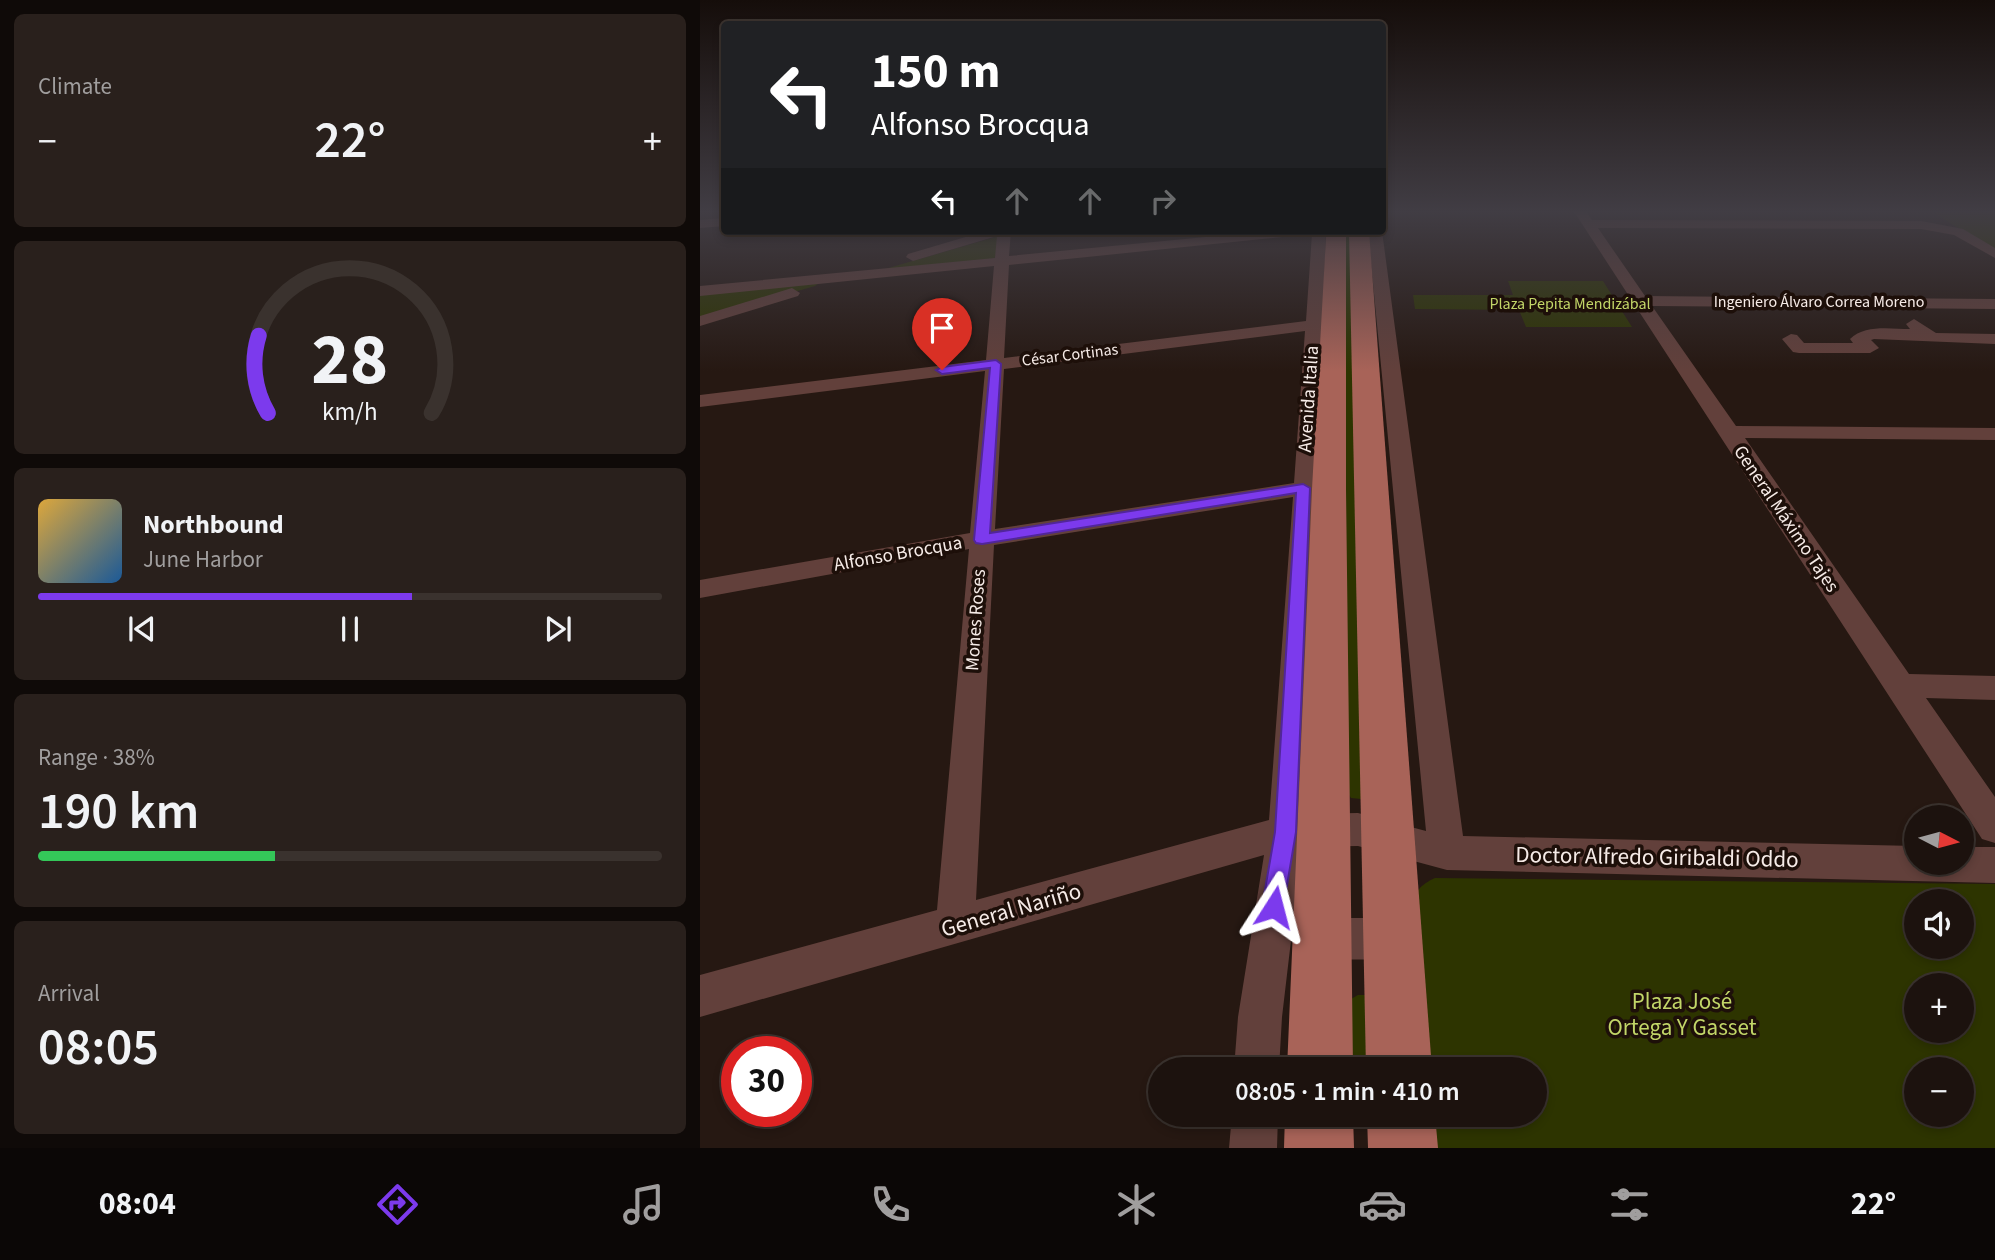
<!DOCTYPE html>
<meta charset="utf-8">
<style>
body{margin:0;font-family:"Source Sans 3",sans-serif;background:#29201c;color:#f1f3f6;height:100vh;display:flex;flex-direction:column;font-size:26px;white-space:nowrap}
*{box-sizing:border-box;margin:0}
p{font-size:23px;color:#a09e9e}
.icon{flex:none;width:38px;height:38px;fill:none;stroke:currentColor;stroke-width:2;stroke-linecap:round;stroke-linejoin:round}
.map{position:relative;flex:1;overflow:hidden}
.drawer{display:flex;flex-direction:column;gap:14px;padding:14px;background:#0f0a08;width:700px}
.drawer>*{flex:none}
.guide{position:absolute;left:21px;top:21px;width:665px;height:214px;border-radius:7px;box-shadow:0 4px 10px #0003,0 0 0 2px #3a322e;background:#202124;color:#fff;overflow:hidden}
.needle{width:46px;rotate:96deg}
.fabs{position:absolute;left:1204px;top:805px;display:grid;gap:14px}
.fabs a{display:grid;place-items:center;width:70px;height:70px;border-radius:50%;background:#1c120e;box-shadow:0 4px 10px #0003,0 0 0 2px #3a322e;font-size:35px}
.speed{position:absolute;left:21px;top:1036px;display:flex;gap:14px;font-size:35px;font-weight:700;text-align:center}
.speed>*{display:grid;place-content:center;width:91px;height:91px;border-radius:50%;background:#1c120e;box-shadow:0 4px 10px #0003,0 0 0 2px #3a322e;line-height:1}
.speed .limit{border:10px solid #d22;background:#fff;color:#111}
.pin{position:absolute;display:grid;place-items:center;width:60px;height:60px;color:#fff;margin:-72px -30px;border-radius:50% 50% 50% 0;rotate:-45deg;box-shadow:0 0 7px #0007}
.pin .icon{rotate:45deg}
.me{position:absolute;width:77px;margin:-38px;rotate:9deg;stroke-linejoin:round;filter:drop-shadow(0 0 5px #0008)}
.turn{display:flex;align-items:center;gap:24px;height:147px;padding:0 35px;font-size:32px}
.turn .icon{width:91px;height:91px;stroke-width:2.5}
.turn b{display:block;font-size:49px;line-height:60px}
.lanes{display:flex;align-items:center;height:66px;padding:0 35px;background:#0003;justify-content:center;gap:35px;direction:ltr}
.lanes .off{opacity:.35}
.big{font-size:52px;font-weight:600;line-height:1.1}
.drawer .card{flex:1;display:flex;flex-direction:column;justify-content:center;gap:10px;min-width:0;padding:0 24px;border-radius:10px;background:#29201c}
.drawer .dial{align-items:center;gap:0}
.dial svg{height:182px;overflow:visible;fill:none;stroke:#3a322e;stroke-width:7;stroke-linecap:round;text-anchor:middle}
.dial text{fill:#f1f3f6;stroke:none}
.song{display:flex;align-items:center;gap:21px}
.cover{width:84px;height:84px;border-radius:10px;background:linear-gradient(135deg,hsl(40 70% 55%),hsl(210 70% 35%))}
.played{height:7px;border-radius:4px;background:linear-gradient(90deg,#7c3aed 60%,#3a322e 60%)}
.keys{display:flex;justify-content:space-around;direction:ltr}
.heat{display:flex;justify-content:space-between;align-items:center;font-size:38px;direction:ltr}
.charge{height:10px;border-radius:5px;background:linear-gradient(90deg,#34c759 38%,#3a322e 0)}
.trip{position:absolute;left:448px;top:1057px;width:399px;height:70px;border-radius:35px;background:#1c120e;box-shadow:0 4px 10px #0003,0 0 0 2px #3a322e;font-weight:600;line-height:70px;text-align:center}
.dock{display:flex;height:112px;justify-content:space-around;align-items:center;background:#0b0706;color:#a09e9e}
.dock .icon{width:49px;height:49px}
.dock .active{color:#7c3aed}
.dock b{font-size:32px;color:#f1f3f6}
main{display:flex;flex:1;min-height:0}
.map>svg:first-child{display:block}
.green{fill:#2d3400;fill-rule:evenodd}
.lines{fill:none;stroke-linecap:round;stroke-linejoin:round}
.minor{fill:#62403b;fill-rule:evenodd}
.primary{fill:#a86358;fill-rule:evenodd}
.route{fill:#7c3aed;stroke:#51269a;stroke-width:2}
.labels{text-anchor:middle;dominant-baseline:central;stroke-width:7;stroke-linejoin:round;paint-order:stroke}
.far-street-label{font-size:16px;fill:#f6ebe7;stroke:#1d0f09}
.far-park-label{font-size:16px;fill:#c2d668;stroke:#1d0f09}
.street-label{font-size:19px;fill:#f6ebe7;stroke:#1d0f09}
.near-street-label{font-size:23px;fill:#f6ebe7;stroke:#1d0f09}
.near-park-label{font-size:23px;fill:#c2d668;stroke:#1d0f09}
</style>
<main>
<section class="drawer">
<div class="card"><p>Climate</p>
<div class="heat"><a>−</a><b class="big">22°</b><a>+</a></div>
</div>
<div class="card dial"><svg viewBox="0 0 100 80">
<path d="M14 69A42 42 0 1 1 86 69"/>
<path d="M14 69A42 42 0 0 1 10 35" stroke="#7c3aed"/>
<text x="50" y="56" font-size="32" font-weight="700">28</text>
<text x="50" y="72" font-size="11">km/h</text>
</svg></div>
<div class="card">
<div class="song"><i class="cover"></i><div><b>Northbound</b><p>June Harbor</p></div></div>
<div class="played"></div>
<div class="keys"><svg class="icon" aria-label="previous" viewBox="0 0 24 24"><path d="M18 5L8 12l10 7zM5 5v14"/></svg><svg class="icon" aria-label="pause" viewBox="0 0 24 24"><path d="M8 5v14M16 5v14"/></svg><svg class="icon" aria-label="next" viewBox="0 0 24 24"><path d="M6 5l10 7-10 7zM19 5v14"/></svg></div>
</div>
<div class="card"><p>Range · 38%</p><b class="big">190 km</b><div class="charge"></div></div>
<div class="card"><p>Arrival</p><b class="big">08:05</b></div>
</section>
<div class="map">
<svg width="1295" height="1148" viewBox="0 0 1295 1148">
<rect width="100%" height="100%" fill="#261812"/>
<g class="green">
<polygon points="1230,210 1295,210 1295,252"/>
<polygon points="644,231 653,231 661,799 651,798 646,790"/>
<polygon points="299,236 297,257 291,259 185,269"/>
<polygon points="808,281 903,281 932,327 826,327 819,310 715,309 713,295 813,295"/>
<polygon points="119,283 115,286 0,319 0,293"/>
<path d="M735 878 1295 884V1148H726L725 1115H835V1069H722L712 908C715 891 720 885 735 878ZM1216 901H1262V947H1216ZM1216 985H1262V1031H1216ZM1216 1069H1262V1115H1216Z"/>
<polygon points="658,995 668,995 678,1003 680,1069 647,1069 647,1017 651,999"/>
</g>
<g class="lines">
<g class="minor">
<polygon points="873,210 885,210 892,220 1221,221 1263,229 1295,248 1295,258 1254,235 1221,229 898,228 945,296 1295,299 1295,309 952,306 1036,426 1295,428 1295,440 1045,438 1209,674 1295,676 1295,700 1226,698 1295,797 1295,843 1282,839"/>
<polygon points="24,218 24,226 0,228 0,220"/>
<path d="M286 231H311L309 256 568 231H626L605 814 658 813 726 831 668 231H682L763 836 1216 846V863H1262V847H1295V883L747 870 658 846 602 847 582 1017 579 1069H534L538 1017 564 855 0 1017V975L237 910 269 549 0 598V580L270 533 285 371 0 407V395L286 360 294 266 0 296V286L295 258 297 236 213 261 206 257 208 254ZM612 234 606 321 304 358 309 265ZM605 331 594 483 295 529 304 369ZM593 497 569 820 276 900 294 545Z"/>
<polygon points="92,288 100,293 98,296 0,326 0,316"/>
<path d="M1214 319 1236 333 1295 334V344L1174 339 1171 340 1179 348 1170 353H1099L1093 352 1082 339 1091 334 1097 335 1104 343H1153L1150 339C1165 324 1191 329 1210 329L1206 324Z"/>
<path d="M622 918H692L706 924 712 938 706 952C682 962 632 962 608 952L602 938 608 924Z"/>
<polygon points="532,1115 578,1115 577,1148 529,1148"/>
</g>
<g class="primary">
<polygon points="636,231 643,233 646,237 646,489 653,1069 587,1069 612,489 626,237 629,233"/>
<polygon points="649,231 669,231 732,1069 666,1069"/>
<polygon points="585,1115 653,1115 654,1148 584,1148"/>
<polygon points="667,1115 735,1115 738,1148 668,1148"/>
</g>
</g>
<linearGradient id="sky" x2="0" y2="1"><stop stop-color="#150d0a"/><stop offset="0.57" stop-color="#413d44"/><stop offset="1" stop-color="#413d44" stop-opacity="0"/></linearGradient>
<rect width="1295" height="371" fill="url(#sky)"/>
<polygon class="route" points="296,360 301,364 290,533 603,484 610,488 596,832 582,915 574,919 565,915 562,907 575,832 596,493 282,544 276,543 274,540 290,368 242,374 236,370 242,367"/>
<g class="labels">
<g class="far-street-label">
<text x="1119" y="302">Ingeniero Álvaro Correa Moreno</text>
<text transform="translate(370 355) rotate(-7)">César Cortinas</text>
</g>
<g class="far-park-label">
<text x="870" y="304">Plaza Pepita Mendizábal</text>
</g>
<g class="street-label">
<text transform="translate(609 399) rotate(-86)">Avenida Italia</text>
<text transform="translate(1086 519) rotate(56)">General Máximo Tajes</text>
<text transform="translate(198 554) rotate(-10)">Alfonso Brocqua</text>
<text transform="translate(276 620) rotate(-86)">Mones Roses</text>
</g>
<g class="near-street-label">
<text transform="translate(957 857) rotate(1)">Doctor Alfredo Giribaldi Oddo</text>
<text transform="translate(311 910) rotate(-16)">General Nariño</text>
</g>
<g class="near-park-label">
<text x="982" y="1001">Plaza José<tspan x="982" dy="26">Ortega Y Gasset</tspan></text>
</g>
</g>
</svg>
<div class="fabs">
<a><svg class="needle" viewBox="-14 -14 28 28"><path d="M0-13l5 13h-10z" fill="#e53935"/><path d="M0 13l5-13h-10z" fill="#a09e9e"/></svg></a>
<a><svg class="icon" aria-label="sound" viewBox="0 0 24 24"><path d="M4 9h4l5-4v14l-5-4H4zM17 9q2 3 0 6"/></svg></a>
<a>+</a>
<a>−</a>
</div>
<div class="speed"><div class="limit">30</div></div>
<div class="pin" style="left:242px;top:370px;background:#d93025"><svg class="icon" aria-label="arrive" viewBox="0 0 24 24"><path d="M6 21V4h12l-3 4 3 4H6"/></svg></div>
<svg class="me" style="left:574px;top:907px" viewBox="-20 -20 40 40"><path d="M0-17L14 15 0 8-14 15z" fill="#7c3aed" stroke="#fff" stroke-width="4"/></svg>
<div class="trip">08:05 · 1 min · 410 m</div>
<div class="guide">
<div class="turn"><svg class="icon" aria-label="left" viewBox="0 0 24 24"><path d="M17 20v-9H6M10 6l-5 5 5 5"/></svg><div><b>150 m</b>Alfonso Brocqua</div></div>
<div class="lanes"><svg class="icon" aria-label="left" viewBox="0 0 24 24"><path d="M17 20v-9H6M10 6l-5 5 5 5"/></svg><svg class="icon off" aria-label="ahead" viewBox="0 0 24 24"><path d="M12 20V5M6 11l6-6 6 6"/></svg><svg class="icon off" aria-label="ahead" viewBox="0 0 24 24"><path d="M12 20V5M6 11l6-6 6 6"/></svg><svg class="icon off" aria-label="right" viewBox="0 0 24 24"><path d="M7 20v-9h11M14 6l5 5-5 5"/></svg></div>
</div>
</div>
</main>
<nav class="dock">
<b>08:04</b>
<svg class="icon active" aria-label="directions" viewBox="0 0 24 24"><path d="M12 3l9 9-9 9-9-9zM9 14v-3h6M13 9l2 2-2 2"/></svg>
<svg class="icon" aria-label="music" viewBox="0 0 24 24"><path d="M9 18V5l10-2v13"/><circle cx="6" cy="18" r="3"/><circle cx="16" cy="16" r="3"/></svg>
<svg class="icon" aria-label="phone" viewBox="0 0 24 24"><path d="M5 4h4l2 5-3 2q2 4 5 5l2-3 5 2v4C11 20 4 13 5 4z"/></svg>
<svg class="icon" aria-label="climate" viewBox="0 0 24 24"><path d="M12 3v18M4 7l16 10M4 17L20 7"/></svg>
<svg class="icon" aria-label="car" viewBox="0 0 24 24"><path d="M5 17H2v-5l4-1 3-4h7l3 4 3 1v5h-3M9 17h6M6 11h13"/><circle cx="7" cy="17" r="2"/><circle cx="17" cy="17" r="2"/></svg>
<svg class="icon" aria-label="filters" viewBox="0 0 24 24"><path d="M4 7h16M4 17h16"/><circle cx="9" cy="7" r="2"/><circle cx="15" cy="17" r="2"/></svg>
<b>22°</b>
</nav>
